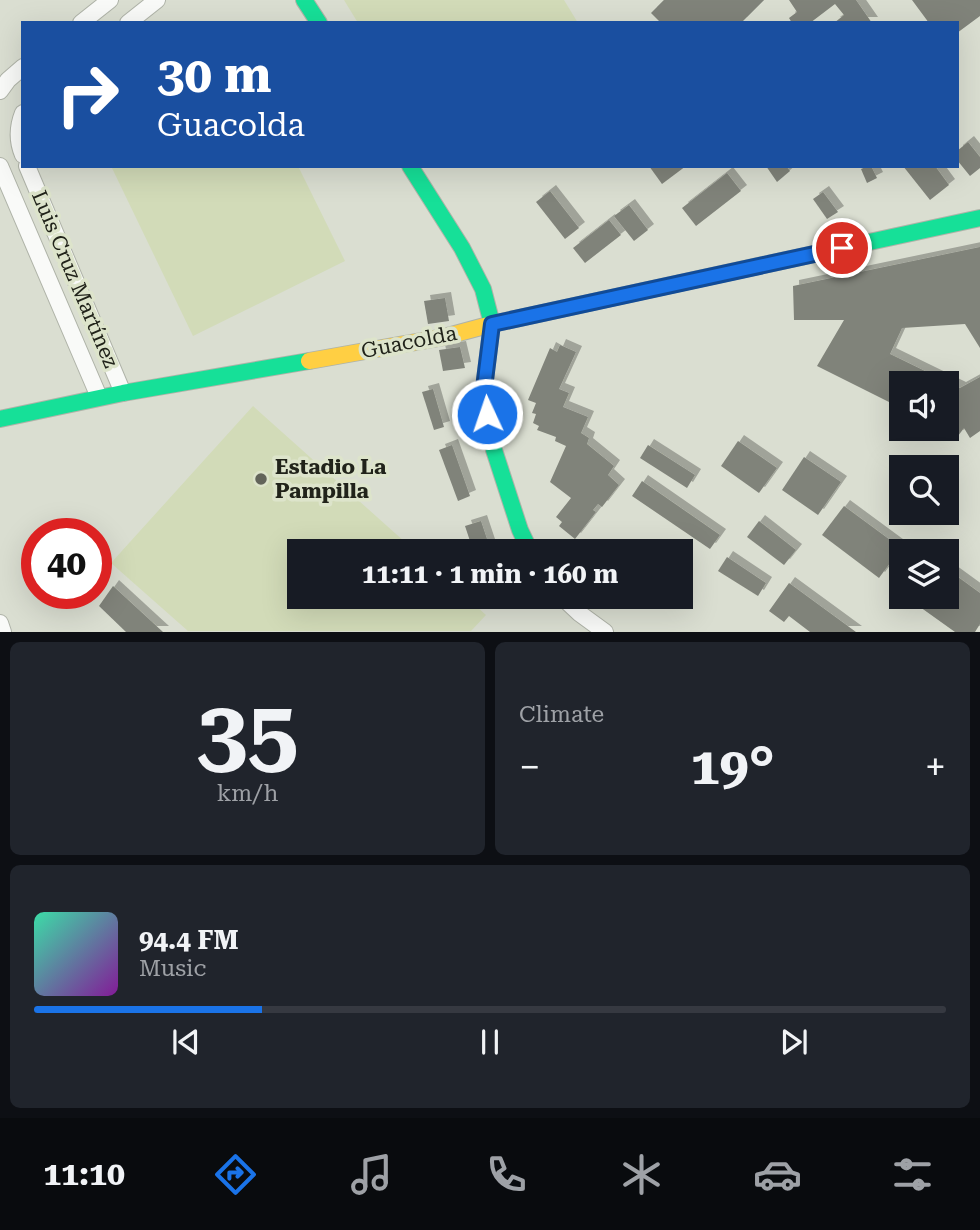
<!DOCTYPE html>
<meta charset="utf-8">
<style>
body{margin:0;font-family:"Roboto Serif",serif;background:#20242c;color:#f1f3f6;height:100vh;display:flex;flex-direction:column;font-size:26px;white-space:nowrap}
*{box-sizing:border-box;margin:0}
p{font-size:23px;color:#9ea1a6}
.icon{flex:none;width:38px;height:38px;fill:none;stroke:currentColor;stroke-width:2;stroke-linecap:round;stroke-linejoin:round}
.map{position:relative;height:632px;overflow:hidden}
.side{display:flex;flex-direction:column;gap:10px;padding:10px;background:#0d0f14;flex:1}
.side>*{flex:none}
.guide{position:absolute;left:21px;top:21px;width:938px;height:147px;border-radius:0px;box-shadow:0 7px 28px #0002;background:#1a4fa0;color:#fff;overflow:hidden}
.fabs{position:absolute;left:889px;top:371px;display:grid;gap:14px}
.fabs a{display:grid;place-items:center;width:70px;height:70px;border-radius:0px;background:#171b24;box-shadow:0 7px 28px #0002;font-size:35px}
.speed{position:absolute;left:21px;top:518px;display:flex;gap:14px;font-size:35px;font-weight:700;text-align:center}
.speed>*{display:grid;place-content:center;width:91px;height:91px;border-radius:50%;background:#171b24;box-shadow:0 7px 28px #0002;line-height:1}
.speed .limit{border:10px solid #d22;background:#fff;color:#111}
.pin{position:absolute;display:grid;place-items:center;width:60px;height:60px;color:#fff;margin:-30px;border:4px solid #fff;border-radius:50%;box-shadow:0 2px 7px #0007}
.me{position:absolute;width:77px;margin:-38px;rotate:357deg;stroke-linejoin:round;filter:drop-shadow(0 0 5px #0008)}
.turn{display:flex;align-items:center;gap:24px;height:147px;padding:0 21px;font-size:32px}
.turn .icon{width:91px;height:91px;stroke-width:2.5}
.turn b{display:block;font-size:49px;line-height:60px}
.big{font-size:52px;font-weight:700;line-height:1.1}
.side .tile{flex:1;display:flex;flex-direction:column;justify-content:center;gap:10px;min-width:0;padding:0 24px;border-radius:10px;background:#20242c}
.side .dial{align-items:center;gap:0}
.dial b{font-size:91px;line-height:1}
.song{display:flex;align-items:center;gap:21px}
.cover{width:84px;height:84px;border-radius:10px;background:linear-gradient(135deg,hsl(160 70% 55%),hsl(290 70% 35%))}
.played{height:7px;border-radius:4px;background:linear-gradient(90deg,#1a73e8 25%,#363941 25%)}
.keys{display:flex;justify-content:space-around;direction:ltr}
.heat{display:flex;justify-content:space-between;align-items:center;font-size:38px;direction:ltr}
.side .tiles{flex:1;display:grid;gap:10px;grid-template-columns:1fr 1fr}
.tile:last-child{grid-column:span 2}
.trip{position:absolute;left:287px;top:539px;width:406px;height:70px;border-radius:0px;background:#171b24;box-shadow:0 7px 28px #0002;font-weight:700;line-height:70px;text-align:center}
.tabs{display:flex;height:112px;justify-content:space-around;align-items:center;background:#090b0e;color:#9ea1a6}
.tabs .icon{width:49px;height:49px}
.tabs .on{color:#1a73e8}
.tabs b{font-size:32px;color:#f1f3f6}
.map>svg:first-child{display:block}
.green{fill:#d2dbb8}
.building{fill:#80837a;filter:url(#shadow)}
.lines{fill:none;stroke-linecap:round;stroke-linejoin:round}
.street-casing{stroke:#afb3a8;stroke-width:18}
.fast-casing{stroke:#afb3a8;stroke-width:18}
.slow-casing{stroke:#afb3a8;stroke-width:18}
.street{stroke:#f9faf8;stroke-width:16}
.fast{stroke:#16e098;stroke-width:16}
.slow{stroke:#ffcf43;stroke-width:16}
.route-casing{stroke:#114b97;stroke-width:18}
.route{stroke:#1a73e8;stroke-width:12}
.poi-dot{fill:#62645a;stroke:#dde4cb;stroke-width:2.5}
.labels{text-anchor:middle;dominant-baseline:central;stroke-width:7;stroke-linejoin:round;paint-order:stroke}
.street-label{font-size:21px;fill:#21231a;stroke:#dde4cb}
.poi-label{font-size:21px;font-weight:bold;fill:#21231a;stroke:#dde4cb;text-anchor:start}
</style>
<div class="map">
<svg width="980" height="632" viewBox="0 0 980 632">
<defs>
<filter id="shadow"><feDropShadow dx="6" dy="-6" stdDeviation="0" flood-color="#0004"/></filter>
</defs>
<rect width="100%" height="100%" fill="#daded1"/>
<g class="green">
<polygon points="344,0 564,0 578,23 358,23"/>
<polygon points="111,166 298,166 345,261 193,336"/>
<polygon points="253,406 415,551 299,551 299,597 466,597 486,615 471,631 188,631 111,563"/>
</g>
<g class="building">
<polygon points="664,0 764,0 741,23 661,23 651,13"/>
<polygon points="789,0 856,0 872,23 834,23 844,15 835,4 810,23 792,23 789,18 797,12"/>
<polygon points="912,0 980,0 980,16 957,33 957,23 929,23"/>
<polygon points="968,142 980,157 980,168 970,176 957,160 957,151"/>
<polygon points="649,166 686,166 662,184"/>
<polygon points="766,166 786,166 790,171 777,182"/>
<polygon points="868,166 871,166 877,178 867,183 861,169"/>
<polygon points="903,166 935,166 949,185 930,200"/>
<polygon points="727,173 741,191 696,226 682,208"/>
<polygon points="550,191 579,228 565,239 536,202"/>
<polygon points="823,192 838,212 827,219 813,199"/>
<polygon points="629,205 648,230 634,241 614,216"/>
<polygon points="609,220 621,235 585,263 573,248"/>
<polygon points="980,247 980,348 965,324 902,328 890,354 960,388 980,377 980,431 970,438 964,428 958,436 947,431 947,383 901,383 901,408 817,366 844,320 794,320 793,286"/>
<polygon points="445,298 449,321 428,324 424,301"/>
<polygon points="560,345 576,352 559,389 569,393 563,407 588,417 581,433 589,438 587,444 614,466 608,475 619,485 602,507 598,504 593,510 596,512 575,539 559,526 562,522 556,517 571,498 550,482 566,446 555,441 556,437 537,430 539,426 533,423 536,414 532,413 536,403 528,400 550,348 557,352"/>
<polygon points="460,347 465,368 443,371 439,350"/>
<polygon points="433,389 444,427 434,430 422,392"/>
<polygon points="738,441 777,468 759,493 721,466"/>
<polygon points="452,445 470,496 458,501 439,450"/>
<polygon points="648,445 695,475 687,488 640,458"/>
<polygon points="804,457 841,482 818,515 782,490"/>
<polygon points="642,481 720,535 710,549 632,496"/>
<polygon points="844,506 901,548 879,578 822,535"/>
<polygon points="481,521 489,545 473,550 465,526"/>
<polygon points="759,521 796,550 784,565 747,537"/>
<polygon points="727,557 766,583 758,596 718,571"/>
<polygon points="947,569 980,593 980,624 975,632 955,632 906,597 947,597"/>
<polygon points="789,583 856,632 810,632 789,616 784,622 769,611"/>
<polygon points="113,586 163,632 126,632 99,606"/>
</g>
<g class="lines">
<g class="street-casing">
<g id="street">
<polyline points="81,23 110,0"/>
<polyline points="128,23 157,0"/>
<polyline points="0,91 8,80 23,67"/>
<path d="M23 113C17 128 17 141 23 155"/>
<polyline points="0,166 99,397"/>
<polyline points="27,166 123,393"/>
<polyline points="562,597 579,613 605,632"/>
<polyline points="0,623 3,632"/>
</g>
</g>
<g class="fast-casing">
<g id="fast">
<polyline points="304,0 319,23"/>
<polyline points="410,166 462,248 483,289 492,324 483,395 494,450 520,530 530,551"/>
<polyline points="680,283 980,218"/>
<polyline points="0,419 123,393 309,361"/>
</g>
</g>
<g class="slow-casing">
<polyline id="slow" points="309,361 444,337 492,324 680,283"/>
</g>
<use href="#street" class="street"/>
<use href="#fast" class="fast"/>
<use href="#slow" class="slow"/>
</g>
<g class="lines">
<g class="route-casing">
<polyline id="route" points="487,414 483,396 492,324 842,248"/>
</g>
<use href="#route" class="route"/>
</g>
<circle class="poi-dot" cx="261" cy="479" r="7"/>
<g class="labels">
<g class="street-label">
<text transform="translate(75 279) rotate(67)">Luis Cruz Martínez</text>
<text transform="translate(409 342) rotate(-11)">Guacolda</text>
</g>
<g class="poi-label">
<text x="275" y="467">Estadio La<tspan x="275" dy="24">Pampilla</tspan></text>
</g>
</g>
</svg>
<div class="fabs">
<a><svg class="icon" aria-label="sound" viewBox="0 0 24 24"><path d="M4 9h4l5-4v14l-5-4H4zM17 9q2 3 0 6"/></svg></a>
<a><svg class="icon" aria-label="search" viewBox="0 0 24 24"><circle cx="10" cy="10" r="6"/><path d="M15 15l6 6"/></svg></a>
<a><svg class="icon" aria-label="layers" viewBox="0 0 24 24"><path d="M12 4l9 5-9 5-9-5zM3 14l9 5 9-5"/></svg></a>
</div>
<div class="speed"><div class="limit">40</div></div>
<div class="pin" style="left:842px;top:248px;background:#d93025"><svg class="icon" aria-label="arrive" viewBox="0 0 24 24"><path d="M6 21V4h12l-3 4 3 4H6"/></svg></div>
<svg class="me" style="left:487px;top:414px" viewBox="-20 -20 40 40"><circle r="17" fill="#1a73e8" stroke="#fff" stroke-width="3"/><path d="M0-11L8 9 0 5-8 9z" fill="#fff"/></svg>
<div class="trip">11:11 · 1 min · 160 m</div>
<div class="guide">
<div class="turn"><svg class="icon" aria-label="right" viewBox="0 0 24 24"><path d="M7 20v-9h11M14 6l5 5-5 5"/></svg><div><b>30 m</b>Guacolda</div></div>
</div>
</div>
<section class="side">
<div class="tiles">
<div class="tile dial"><b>35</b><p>km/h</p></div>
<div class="tile"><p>Climate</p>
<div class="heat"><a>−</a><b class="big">19°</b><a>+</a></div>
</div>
<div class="tile">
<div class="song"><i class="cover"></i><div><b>94.4 FM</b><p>Music</p></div></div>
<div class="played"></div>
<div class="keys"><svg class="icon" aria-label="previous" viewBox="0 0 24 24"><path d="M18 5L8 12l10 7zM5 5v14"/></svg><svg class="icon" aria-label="pause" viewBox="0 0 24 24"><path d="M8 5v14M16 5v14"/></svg><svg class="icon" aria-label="next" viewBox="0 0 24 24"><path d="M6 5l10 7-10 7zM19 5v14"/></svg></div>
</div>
</div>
</section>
<nav class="tabs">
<b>11:10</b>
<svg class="icon on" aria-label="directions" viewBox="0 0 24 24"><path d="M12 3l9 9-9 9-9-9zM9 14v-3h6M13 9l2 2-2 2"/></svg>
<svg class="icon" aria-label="music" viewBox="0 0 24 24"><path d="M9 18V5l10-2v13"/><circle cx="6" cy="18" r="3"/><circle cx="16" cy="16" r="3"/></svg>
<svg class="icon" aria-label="phone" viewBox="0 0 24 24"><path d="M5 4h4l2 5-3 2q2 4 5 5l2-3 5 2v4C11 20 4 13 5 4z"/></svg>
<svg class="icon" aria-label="climate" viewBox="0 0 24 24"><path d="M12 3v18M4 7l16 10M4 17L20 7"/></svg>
<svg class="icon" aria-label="car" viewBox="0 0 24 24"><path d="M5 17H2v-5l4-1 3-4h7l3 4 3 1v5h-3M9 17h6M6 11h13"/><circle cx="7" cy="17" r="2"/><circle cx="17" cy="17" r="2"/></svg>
<svg class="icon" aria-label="filters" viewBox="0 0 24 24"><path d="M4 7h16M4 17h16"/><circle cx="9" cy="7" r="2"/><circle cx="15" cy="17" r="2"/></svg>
</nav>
